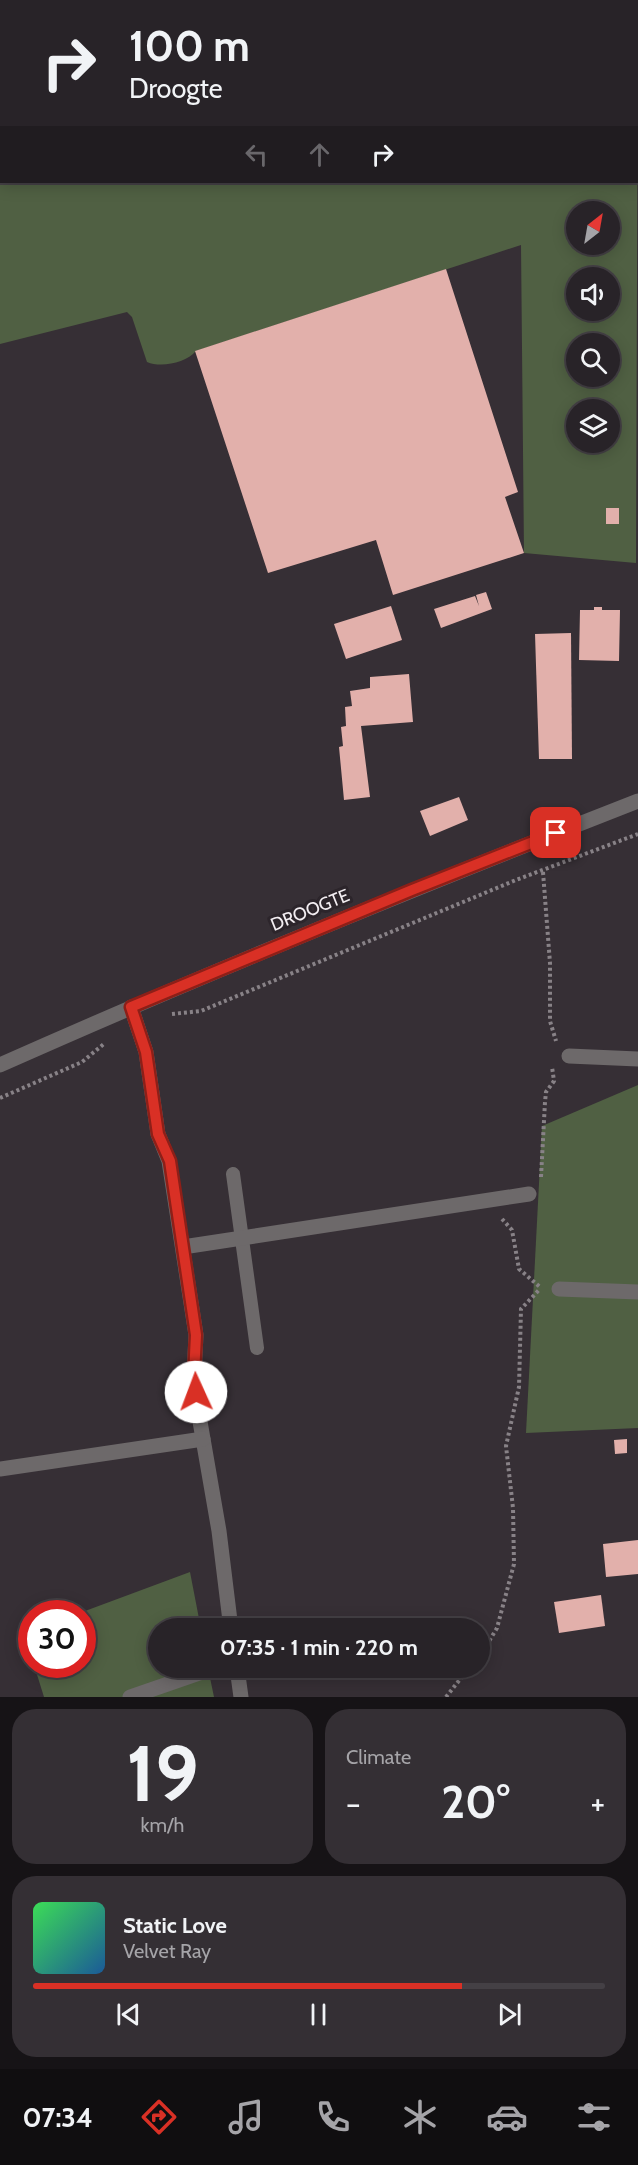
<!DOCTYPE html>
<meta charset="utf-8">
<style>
body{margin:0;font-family:Cabin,sans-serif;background:#342f34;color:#f1f3f6;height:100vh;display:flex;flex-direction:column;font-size:22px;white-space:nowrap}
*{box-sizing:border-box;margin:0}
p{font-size:20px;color:#a5a4a8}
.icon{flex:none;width:33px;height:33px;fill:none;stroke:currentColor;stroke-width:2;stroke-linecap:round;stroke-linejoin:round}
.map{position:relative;height:1697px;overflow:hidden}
.panel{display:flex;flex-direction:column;gap:12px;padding:12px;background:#161316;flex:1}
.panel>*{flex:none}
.top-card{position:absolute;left:0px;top:0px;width:639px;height:183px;box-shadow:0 3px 15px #0003,0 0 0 2px #444045;background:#282328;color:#f1f3f6;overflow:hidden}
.needle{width:39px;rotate:31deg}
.fabs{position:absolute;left:566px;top:201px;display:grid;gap:12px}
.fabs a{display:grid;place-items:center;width:54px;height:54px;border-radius:50%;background:#282328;box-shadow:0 3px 15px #0003,0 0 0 2px #444045;font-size:30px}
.speed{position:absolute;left:18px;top:1600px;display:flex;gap:12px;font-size:30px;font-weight:700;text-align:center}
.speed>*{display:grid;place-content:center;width:78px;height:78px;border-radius:50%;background:#282328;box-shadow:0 3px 15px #0003,0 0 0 2px #444045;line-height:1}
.speed .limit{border:9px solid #d22;background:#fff;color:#111}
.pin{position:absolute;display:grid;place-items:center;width:51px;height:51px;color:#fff;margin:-26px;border-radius:12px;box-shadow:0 3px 9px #0006}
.me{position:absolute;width:66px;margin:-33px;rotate:358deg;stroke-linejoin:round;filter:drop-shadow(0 0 4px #0008)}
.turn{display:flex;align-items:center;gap:21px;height:126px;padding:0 30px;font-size:27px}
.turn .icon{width:78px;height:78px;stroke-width:2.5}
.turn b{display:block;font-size:42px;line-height:51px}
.lanes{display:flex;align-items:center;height:57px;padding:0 30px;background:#0003;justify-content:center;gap:30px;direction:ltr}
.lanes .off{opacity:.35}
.big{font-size:45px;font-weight:700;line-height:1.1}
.panel .tile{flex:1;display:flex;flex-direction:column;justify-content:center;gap:9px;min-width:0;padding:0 21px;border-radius:24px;background:#342f34}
.panel .dial{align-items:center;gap:0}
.dial b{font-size:78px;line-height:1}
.song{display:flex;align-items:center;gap:18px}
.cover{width:72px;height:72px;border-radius:9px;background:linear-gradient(135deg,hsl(130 70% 55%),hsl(210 70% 35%))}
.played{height:6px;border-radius:3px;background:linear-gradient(90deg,#d93025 75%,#444045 75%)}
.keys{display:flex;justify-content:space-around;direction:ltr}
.heat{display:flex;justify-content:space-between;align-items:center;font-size:33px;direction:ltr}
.panel .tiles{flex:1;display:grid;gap:12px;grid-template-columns:1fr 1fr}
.tile:last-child{grid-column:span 2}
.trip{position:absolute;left:148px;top:1618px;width:342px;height:60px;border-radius:30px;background:#282328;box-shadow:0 3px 15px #0003,0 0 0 2px #444045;font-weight:700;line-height:60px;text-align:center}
.tab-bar{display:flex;height:96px;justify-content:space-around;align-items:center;background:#100e10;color:#a5a4a8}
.tab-bar .icon{width:42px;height:42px}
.tab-bar .on{color:#d93025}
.tab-bar b{font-size:27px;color:#f1f3f6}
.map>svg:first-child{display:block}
.green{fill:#506043;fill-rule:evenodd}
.building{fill:#e2b0ab}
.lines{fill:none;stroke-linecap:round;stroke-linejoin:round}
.path{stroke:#888287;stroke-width:4;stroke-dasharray:3 3;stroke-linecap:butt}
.lane{stroke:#6d696a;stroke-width:14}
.street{stroke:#6d696a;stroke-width:15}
.route-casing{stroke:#8d1f18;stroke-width:15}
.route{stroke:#d93025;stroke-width:10}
.labels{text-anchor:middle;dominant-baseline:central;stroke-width:6;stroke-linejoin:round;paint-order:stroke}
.street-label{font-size:18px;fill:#f3eef2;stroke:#2c252b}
</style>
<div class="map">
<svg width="638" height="1697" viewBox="0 0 638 1697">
<rect width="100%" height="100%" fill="#362f35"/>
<g class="green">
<path d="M330 0H638L636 563 524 553 521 245 196 351C186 363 161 368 147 362L132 317 127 312 0 344V108L2 182H638V2ZM576 212H609V244H576ZM576 278H609V310H576ZM576 344H609V376H576ZM576 410H609V442H576Z"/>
<polygon points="638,1085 638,1428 526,1433 542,1126"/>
<polygon points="190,1572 201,1629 159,1629 159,1668 208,1668 214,1697 44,1697 34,1665 82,1665 82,1614 77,1614"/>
</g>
<g class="building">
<polygon points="446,269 518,492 505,497 524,553 393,595 376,540 268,573 195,351"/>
<rect x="606" y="508" width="13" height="16"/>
<polygon points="486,592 492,609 441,628 434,609 475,596 479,606 476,595"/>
<polygon points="391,606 402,640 346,659 334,624"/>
<polygon points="594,607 602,607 602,610 620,610 619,661 579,660 580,610 594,610"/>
<polygon points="571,633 572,759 539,759 535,634"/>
<polygon points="409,674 413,722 361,726 370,797 344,800 339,747 343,746 341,727 346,726 345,707 352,706 350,691 370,688 370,677"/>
<polygon points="459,797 468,820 430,836 420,811"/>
<polygon points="627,1439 627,1453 615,1454 614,1440"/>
<polygon points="638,1540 638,1574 606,1577 603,1544"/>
<polygon points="601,1595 605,1626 559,1633 554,1602"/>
</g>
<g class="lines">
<g class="path">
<polyline points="543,872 550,963 550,1021 556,1041"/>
<polyline points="172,1014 201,1011 516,880 638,834"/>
<polyline points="0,1098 82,1062 105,1043"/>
<polyline points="541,1177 545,1102 546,1092 554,1081 552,1067"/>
<polyline points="502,1219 512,1230 519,1269 540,1287"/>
<polyline points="480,1656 497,1628 514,1564 513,1508 506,1446 519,1387 521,1309 539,1290"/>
<polyline points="446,1697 469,1668"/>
</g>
<polyline class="lane" points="233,1174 257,1348"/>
<g class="street">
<polyline points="131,1007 146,1052 158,1134 169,1161 196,1335 194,1375 198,1410 219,1531 231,1629"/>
<polyline points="569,1056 638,1059"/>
<path d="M0 1065C211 971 423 885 638 801"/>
<polyline points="183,1247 529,1194"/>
<polyline points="559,1289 638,1292"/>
<polyline points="0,1469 203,1439"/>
<polyline points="237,1668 241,1697"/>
<polyline points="130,1697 214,1668"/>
</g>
</g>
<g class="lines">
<g class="route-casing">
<polyline id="route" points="196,1392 194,1375 196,1335 170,1161 158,1134 146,1052 131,1007 412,890 556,833"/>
</g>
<use href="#route" class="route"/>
</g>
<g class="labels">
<g class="street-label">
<text transform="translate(310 910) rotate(-22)">DROOGTE</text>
</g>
</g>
</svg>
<div class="fabs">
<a><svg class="needle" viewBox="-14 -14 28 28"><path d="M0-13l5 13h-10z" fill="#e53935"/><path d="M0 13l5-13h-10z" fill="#a5a4a8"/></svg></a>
<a><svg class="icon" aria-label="sound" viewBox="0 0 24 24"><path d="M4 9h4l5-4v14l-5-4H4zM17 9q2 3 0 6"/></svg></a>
<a><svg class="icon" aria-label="search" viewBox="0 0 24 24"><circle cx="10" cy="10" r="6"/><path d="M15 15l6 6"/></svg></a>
<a><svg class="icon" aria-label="layers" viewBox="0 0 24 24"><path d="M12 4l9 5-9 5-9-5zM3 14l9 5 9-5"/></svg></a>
</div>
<div class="speed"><div class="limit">30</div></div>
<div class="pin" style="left:556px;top:833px;background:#d93025"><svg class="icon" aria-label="arrive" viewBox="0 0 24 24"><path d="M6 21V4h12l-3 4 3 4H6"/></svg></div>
<svg class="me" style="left:196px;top:1392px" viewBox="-20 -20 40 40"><circle r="19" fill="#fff"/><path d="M0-13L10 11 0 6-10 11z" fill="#d93025"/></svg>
<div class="trip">07:35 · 1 min · 220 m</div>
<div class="top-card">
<div class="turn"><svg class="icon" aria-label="right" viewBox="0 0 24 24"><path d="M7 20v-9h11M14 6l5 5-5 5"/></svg><div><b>100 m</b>Droogte</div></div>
<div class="lanes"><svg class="icon off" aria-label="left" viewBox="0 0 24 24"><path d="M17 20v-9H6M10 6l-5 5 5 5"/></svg><svg class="icon off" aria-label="ahead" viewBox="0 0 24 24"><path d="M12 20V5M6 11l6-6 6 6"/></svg><svg class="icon" aria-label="right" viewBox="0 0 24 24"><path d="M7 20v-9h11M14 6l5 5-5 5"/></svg></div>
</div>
</div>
<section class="panel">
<div class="tiles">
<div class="tile dial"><b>19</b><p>km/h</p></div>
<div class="tile"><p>Climate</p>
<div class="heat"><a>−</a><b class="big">20°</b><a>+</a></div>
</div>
<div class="tile">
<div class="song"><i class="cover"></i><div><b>Static Love</b><p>Velvet Ray</p></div></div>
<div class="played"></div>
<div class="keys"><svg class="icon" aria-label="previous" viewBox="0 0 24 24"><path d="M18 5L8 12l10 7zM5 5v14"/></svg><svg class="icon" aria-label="pause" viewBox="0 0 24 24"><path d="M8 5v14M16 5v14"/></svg><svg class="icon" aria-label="next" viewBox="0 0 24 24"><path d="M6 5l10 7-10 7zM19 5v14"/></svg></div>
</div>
</div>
</section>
<nav class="tab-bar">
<b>07:34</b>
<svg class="icon on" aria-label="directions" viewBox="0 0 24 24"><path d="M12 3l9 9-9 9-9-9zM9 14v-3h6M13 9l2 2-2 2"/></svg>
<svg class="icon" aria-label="music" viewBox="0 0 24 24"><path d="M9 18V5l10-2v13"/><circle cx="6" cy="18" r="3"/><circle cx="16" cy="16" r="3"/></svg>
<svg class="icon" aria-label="phone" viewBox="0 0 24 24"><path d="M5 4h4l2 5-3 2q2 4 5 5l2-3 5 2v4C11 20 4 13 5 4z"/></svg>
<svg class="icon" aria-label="climate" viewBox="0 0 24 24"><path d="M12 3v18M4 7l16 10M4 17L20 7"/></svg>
<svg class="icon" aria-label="car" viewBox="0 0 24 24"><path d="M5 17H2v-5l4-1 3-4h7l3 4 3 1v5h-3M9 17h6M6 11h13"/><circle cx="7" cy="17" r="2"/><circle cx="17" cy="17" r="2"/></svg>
<svg class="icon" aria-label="filters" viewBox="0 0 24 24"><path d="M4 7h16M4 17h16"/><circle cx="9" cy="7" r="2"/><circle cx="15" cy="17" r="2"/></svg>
</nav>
